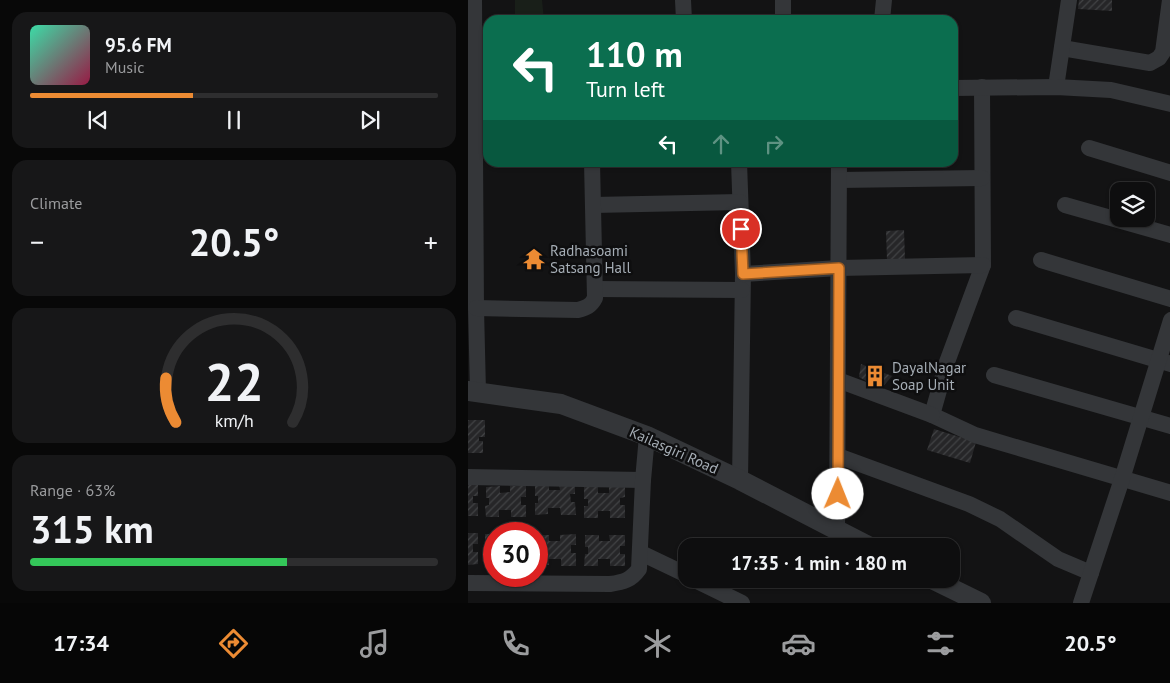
<!DOCTYPE html>
<meta charset="utf-8">
<style>
body{margin:0;font-family:"PT Sans",sans-serif;background:#171718;color:#f1f3f6;height:100vh;display:flex;flex-direction:column;font-size:19px;white-space:nowrap}
*{box-sizing:border-box;margin:0}
p{font-size:16px;color:#9b9c9e}
.icon{flex:none;width:28px;height:28px;fill:none;stroke:currentColor;stroke-width:2;stroke-linecap:round;stroke-linejoin:round}
.map{position:relative;flex:1;overflow:hidden}
.drawer{display:flex;flex-direction:column;gap:12px;padding:12px;background:#080808;width:468px}
.drawer>*{flex:none}
.banner{position:absolute;left:15px;top:15px;width:475px;height:152px;border-radius:15px;box-shadow:0 1px 4px #0004,0 0 0 1px #2e2e2f;background:#0b6e4f;color:#fff;overflow:hidden}
.buttons{position:absolute;left:642px;top:182px;display:grid;gap:10px}
.buttons a{display:grid;place-items:center;width:45px;height:45px;border-radius:10px;background:#0e0e0f;box-shadow:0 1px 4px #0004,0 0 0 1px #2e2e2f;font-size:25px}
.speed{position:absolute;left:15px;top:522px;display:flex;gap:10px;font-size:25px;font-weight:700;text-align:center}
.speed>*{display:grid;place-content:center;width:65px;height:65px;border-radius:50%;background:#0e0e0f;box-shadow:0 1px 4px #0004,0 0 0 1px #2e2e2f;line-height:1}
.speed .limit{border:8px solid #d22;background:#fff;color:#111}
.pin{position:absolute;display:grid;place-items:center;width:42px;height:42px;color:#fff;margin:-21px;border:2px solid #fff;border-radius:50%;box-shadow:0 1px 5px #0007}
.me{position:absolute;width:55px;margin:-28px;rotate:1deg;stroke-linejoin:round;filter:drop-shadow(0 0 4px #0008)}
.turn{display:flex;align-items:center;gap:18px;height:105px;padding:0 20px;font-size:22px}
.turn .icon{width:65px;height:65px;stroke-width:2.5}
.turn b{display:block;font-size:35px;line-height:42px}
.lanes{display:flex;align-items:center;height:48px;padding:0 20px;background:#0003;justify-content:center;gap:25px;direction:ltr}
.lanes .off{opacity:.35}
.big{font-size:38px;font-weight:800;line-height:1.1}
.drawer .widget{flex:1;display:flex;flex-direction:column;justify-content:center;gap:8px;min-width:0;padding:0 18px;border-radius:15px;background:#171718}
.drawer .dial{align-items:center;gap:0}
.dial svg{height:130px;overflow:visible;fill:none;stroke:#2e2e2f;stroke-width:7;stroke-linecap:round;text-anchor:middle}
.dial text{fill:#f1f3f6;stroke:none}
.song{display:flex;align-items:center;gap:15px}
.cover{width:60px;height:60px;border-radius:8px;background:linear-gradient(135deg,hsl(160 70% 55%),hsl(340 70% 35%))}
.played{height:5px;border-radius:2px;background:linear-gradient(90deg,#ec8b33 40%,#2e2e2f 40%)}
.keys{display:flex;justify-content:space-around;direction:ltr}
.heat{display:flex;justify-content:space-between;align-items:center;font-size:28px;direction:ltr}
.charge{height:8px;border-radius:4px;background:linear-gradient(90deg,#34c759 63%,#2e2e2f 0)}
.trip{position:absolute;left:210px;top:538px;width:282px;height:50px;border-radius:15px;background:#0e0e0f;box-shadow:0 1px 4px #0004,0 0 0 1px #2e2e2f;font-weight:800;line-height:50px;text-align:center}
.menu{display:flex;height:80px;justify-content:space-around;align-items:center;background:#060606;color:#9b9c9e}
.menu .icon{width:35px;height:35px}
.menu .active{color:#ec8b33}
.menu b{font-size:22px;color:#f1f3f6}
main{display:flex;flex:1;min-height:0}
.map>svg:first-child{display:block}
.park{fill:#191f19}
.building{fill:url(#building-hatch)}
.lines{fill:none;stroke-linecap:round;stroke-linejoin:round}
.minor{stroke:#343639;stroke-width:16}
.tertiary{stroke:#343639;stroke-width:20}
.route-casing{stroke:#995a21;stroke-width:12}
.route{stroke:#ec8b33;stroke-width:9}
.labels{text-anchor:middle;dominant-baseline:central;stroke-width:5;stroke-linejoin:round;paint-order:stroke}
.poi-label{font-size:15px;fill:#a5adb5;stroke:#0e0e0f;text-anchor:start}
.street-label{font-size:15px;fill:#a5adb5;stroke:#0e0e0f}
</style>
<main>
<section class="drawer">
<div class="widget">
<div class="song"><i class="cover"></i><div><b>95.6 FM</b><p>Music</p></div></div>
<div class="played"></div>
<div class="keys"><svg class="icon" aria-label="previous" viewBox="0 0 24 24"><path d="M18 5L8 12l10 7zM5 5v14"/></svg><svg class="icon" aria-label="pause" viewBox="0 0 24 24"><path d="M8 5v14M16 5v14"/></svg><svg class="icon" aria-label="next" viewBox="0 0 24 24"><path d="M6 5l10 7-10 7zM19 5v14"/></svg></div>
</div>
<div class="widget"><p>Climate</p>
<div class="heat"><a>−</a><b class="big">20.5°</b><a>+</a></div>
</div>
<div class="widget dial"><svg viewBox="0 0 100 80">
<path d="M14 69A42 42 0 1 1 86 69"/>
<path d="M14 69A42 42 0 0 1 8 42" stroke="#ec8b33"/>
<text x="50" y="56" font-size="32" font-weight="700">22</text>
<text x="50" y="72" font-size="11">km/h</text>
</svg></div>
<div class="widget"><p>Range · 63%</p><b class="big">315 km</b><div class="charge"></div></div>
</section>
<div class="map">
<svg width="703" height="603" viewBox="0 0 703 603">
<defs>
<pattern id="building-hatch" width="6" height="6" patternUnits="userSpaceOnUse" patternTransform="scale(1.25)"><rect width="6" height="6" fill="#262628"/><path d="M-1 1l2-2M0 6l6-6M5 7l2-2" fill="none" stroke="#424345"/></pattern>
</defs>
<rect width="100%" height="100%" fill="#131314"/>
<polygon class="park" points="47,0 74,0 76,20 47,20"/>
<g class="building">
<polygon points="611,0 644,0 644,11 610,9"/>
<polygon points="436,230 437,259 419,260 418,231"/>
<polygon points="393,364 424,376 413,389 391,377"/>
<polygon points="0,420 17,420 17,437 11,437 11,441 15,441 15,453 0,453"/>
<polygon points="466,429 508,442 502,463 459,450"/>
<polygon points="67,484 81,484 81,490 92,490 91,484 107,484 107,494 102,494 103,502 107,502 108,515 93,515 92,508 80,508 80,514 67,515 67,503 70,503 70,496 67,496"/>
<polygon points="0,485 10,485 10,496 5,496 5,503 10,503 10,516 0,516"/>
<polygon points="32,486 32,493 42,492 42,486 58,486 58,497 53,497 53,505 58,505 58,517 43,517 43,510 31,510 31,517 18,517 17,506 21,505 21,498 18,498 18,487"/>
<polygon points="116,487 130,487 130,493 141,493 141,487 157,487 157,497 152,498 152,505 157,505 157,518 142,518 142,511 130,511 130,518 116,518 116,506 120,506 120,499 116,499"/>
<polygon points="0,533 10,533 10,544 5,544 5,552 10,552 10,564 0,565"/>
<polygon points="17,534 26,534 26,565 17,565 17,553 21,553 20,546 17,546"/>
<polygon points="108,534 108,545 103,545 103,553 108,553 108,566 93,566 93,559 80,559 81,565 69,565 69,554 71,554 69,535 81,535 81,541 92,541 92,535"/>
<polygon points="117,535 131,535 131,541 142,541 141,535 157,535 157,546 152,546 152,554 157,554 157,566 142,566 142,559 130,559 130,566 116,566 117,554 120,554 120,547 117,547"/>
</g>
<g class="lines">
<g class="minor">
<polyline points="6,0 8,308 10,392"/>
<polyline points="215,0 216,20"/>
<polyline points="315,0 315,20"/>
<polyline points="414,20 416,0"/>
<polyline points="594,48 682,63 691,58 695,52 702,0"/>
<polyline points="514,87 515,265 479,362 464,415 507,435 703,493"/>
<polyline points="588,87 601,0"/>
<polyline points="485,88 588,87 643,90 703,104"/>
<polyline points="621,148 703,173"/>
<polyline points="271,162 275,274 272,480"/>
<polyline points="371,180 514,178"/>
<polyline points="125,205 272,202"/>
<polyline points="597,205 703,235"/>
<polyline points="573,260 703,299"/>
<polyline points="275,274 371,268 515,265"/>
<polyline points="127,289 274,290"/>
<path d="M8 308 110 310C118 308 123 306 127 298L124 162"/>
<polyline points="548,318 703,364"/>
<polyline points="526,375 703,426"/>
<polyline points="370,380 464,415"/>
<polyline points="370,456 501,504 532,519 590,559 623,573"/>
<polyline points="0,477 175,480"/>
<polyline points="369,531 371,162"/>
<polyline points="173,553 219,575"/>
<polyline points="225,579 274,603"/>
<path d="M0 583 142 584C156 582 163 580 171 569L175 480 179 436"/>
<polyline points="613,603 654,479 703,320"/>
</g>
<g class="tertiary">
<polyline points="0,391 93,404 179,436 272,480 400,546"/>
<polyline points="464,579 513,603"/>
</g>
</g>
<g class="lines">
<g class="route-casing">
<polyline id="route" points="273,229 275,274 371,268 370,494"/>
</g>
<use href="#route" class="route"/>
</g>
<defs>
<g id="temple-bare" transform="scale(1.725)"><path d="M0-6L5-2H3V0L6.5 2.5H4V6H1.5V3h-3V6H-4V2.5H-6.5L-3 0V-2H-5Z" fill="#ec8b33" stroke="#0e0e0f" stroke-width="2.5" paint-order="stroke"/></g>
<g id="building-bare" transform="scale(1.725)"><path d="M-4-6H4V6H1V3H-1V6H-4ZM-2.5-4.3h1.7v1.8h-1.7ZM.8-4.3h1.7v1.8H.8ZM-2.5-1h1.7V.8h-1.7ZM.8-1h1.7V.8H.8Z" fill="#ec8b33" stroke="#0e0e0f" stroke-width="2.5" paint-order="stroke"/></g>
</defs>
<g fill-rule="evenodd">
<use href="#temple-bare" x="66" y="259"/>
<use href="#building-bare" x="407" y="376"/>
</g>
<g class="labels">
<g class="poi-label">
<text x="82" y="250">Radhasoami<tspan x="82" dy="17">Satsang Hall</tspan></text>
<text x="424" y="367">DayalNagar<tspan x="424" dy="17">Soap Unit</tspan></text>
</g>
<g class="street-label">
<text transform="translate(206 450) rotate(24)">Kailasgiri Road</text>
</g>
</g>
</svg>
<div class="buttons">
<a><svg class="icon" aria-label="layers" viewBox="0 0 24 24"><path d="M12 4l9 5-9 5-9-5zM3 14l9 5 9-5"/></svg></a>
</div>
<div class="speed"><div class="limit">30</div></div>
<div class="pin" style="left:273px;top:229px;background:#d93025"><svg class="icon" aria-label="arrive" viewBox="0 0 24 24"><path d="M6 21V4h12l-3 4 3 4H6"/></svg></div>
<svg class="me" style="left:370px;top:494px" viewBox="-20 -20 40 40"><circle r="19" fill="#fff"/><path d="M0-13L10 11 0 6-10 11z" fill="#ec8b33"/></svg>
<div class="trip">17:35 · 1 min · 180 m</div>
<div class="banner">
<div class="turn"><svg class="icon" aria-label="left" viewBox="0 0 24 24"><path d="M17 20v-9H6M10 6l-5 5 5 5"/></svg><div><b>110 m</b>Turn left</div></div>
<div class="lanes"><svg class="icon" aria-label="left" viewBox="0 0 24 24"><path d="M17 20v-9H6M10 6l-5 5 5 5"/></svg><svg class="icon off" aria-label="ahead" viewBox="0 0 24 24"><path d="M12 20V5M6 11l6-6 6 6"/></svg><svg class="icon off" aria-label="right" viewBox="0 0 24 24"><path d="M7 20v-9h11M14 6l5 5-5 5"/></svg></div>
</div>
</div>
</main>
<nav class="menu">
<b>17:34</b>
<svg class="icon active" aria-label="directions" viewBox="0 0 24 24"><path d="M12 3l9 9-9 9-9-9zM9 14v-3h6M13 9l2 2-2 2"/></svg>
<svg class="icon" aria-label="music" viewBox="0 0 24 24"><path d="M9 18V5l10-2v13"/><circle cx="6" cy="18" r="3"/><circle cx="16" cy="16" r="3"/></svg>
<svg class="icon" aria-label="phone" viewBox="0 0 24 24"><path d="M5 4h4l2 5-3 2q2 4 5 5l2-3 5 2v4C11 20 4 13 5 4z"/></svg>
<svg class="icon" aria-label="climate" viewBox="0 0 24 24"><path d="M12 3v18M4 7l16 10M4 17L20 7"/></svg>
<svg class="icon" aria-label="car" viewBox="0 0 24 24"><path d="M5 17H2v-5l4-1 3-4h7l3 4 3 1v5h-3M9 17h6M6 11h13"/><circle cx="7" cy="17" r="2"/><circle cx="17" cy="17" r="2"/></svg>
<svg class="icon" aria-label="filters" viewBox="0 0 24 24"><path d="M4 7h16M4 17h16"/><circle cx="9" cy="7" r="2"/><circle cx="15" cy="17" r="2"/></svg>
<b>20.5°</b>
</nav>
